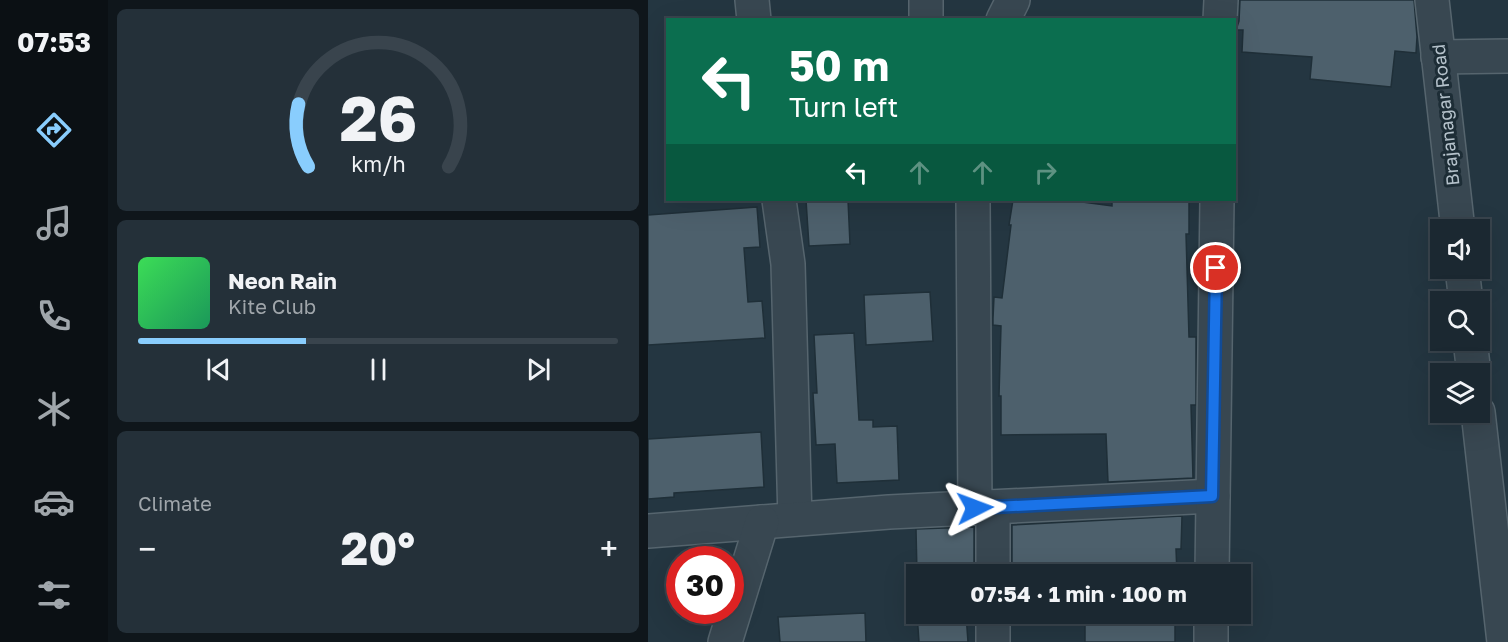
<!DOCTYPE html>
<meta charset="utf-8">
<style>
body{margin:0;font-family:"Golos Text",sans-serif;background:#243039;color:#f1f3f6;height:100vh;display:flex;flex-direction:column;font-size:22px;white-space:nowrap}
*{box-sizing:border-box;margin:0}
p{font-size:20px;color:#a0a6ab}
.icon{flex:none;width:33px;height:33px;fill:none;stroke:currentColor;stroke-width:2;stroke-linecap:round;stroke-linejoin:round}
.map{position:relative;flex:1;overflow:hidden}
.side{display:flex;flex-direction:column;gap:9px;padding:9px;background:#0f161b;width:540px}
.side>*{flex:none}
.guide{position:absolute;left:18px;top:18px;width:570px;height:183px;border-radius:0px;box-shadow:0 6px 24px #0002,0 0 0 2px #39444d;background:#0b6e4f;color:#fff;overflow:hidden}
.fabs{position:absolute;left:782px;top:219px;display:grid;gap:12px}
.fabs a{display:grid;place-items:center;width:60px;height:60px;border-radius:0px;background:#1b2831;box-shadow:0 6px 24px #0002,0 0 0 2px #39444d;font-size:30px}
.speed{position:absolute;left:18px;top:546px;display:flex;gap:12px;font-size:30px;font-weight:700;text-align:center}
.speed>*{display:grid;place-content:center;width:78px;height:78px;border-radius:50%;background:#1b2831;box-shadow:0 6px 24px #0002,0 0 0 2px #39444d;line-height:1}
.speed .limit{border:9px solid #d22;background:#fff;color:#111}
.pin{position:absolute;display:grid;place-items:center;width:51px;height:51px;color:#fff;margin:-26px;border:3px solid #fff;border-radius:50%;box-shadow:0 2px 6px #0007}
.me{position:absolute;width:66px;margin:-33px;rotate:87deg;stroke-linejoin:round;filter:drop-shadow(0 0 4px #0008)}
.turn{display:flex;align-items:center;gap:21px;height:126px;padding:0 24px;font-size:27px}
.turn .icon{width:78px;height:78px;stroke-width:2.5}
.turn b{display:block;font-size:42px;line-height:51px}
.lanes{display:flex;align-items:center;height:57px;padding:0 24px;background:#0003;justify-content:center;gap:30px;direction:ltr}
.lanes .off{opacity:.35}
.big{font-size:45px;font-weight:700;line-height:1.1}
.side .widget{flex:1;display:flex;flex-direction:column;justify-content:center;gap:9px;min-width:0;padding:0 21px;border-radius:9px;background:#243039}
.side .dial{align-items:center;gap:0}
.dial svg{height:156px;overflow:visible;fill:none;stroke:#39444d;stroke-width:7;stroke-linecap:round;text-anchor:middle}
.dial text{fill:#f1f3f6;stroke:none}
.song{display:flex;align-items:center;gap:18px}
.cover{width:72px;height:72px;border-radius:9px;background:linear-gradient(135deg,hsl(130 70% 55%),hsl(150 70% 35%))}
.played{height:6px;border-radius:3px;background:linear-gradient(90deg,#89cdfd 35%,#39444d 35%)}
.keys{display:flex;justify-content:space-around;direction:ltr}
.heat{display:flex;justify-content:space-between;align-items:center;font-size:33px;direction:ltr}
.trip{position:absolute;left:258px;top:564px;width:345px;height:60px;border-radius:0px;background:#1b2831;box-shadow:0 6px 24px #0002,0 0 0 2px #39444d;font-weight:700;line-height:60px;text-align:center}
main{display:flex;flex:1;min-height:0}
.tabs{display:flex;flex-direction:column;width:108px;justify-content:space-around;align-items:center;background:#0b1014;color:#a0a6ab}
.tabs .icon{width:42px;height:42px}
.tabs .on{color:#89cdfd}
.tabs b{font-size:27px;color:#f1f3f6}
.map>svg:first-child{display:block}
.building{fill:#4d606c;stroke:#1f2f38;stroke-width:1.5}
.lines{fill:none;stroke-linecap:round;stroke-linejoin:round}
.street-casing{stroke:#56656e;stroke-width:36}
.street{stroke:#384751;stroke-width:33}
.route-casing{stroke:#114b97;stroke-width:15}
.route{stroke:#1a73e8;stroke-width:10}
.labels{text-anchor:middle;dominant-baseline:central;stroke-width:6;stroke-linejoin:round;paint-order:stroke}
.street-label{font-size:18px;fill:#b5c2cb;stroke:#1d2d36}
</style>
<main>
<nav class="tabs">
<b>07:53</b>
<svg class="icon on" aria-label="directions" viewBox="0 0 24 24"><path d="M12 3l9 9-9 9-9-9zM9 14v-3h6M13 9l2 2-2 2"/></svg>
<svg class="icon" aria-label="music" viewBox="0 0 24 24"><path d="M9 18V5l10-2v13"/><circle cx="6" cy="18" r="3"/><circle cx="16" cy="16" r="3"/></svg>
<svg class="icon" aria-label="phone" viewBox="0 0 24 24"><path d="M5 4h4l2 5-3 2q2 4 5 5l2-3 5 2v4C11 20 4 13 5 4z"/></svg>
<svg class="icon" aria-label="climate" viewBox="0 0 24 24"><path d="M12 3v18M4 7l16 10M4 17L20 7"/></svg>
<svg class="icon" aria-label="car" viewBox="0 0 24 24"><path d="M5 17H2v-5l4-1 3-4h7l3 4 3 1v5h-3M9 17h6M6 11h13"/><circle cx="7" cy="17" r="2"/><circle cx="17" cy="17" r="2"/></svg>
<svg class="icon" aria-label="filters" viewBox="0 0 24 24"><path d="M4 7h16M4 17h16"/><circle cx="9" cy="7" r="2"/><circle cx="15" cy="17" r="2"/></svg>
</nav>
<section class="side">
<div class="widget dial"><svg viewBox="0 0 100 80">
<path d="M14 69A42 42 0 1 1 86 69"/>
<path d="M14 69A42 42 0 0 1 9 37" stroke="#89cdfd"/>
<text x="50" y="56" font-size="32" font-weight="700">26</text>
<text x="50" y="72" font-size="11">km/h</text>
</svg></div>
<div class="widget">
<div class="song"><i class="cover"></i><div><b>Neon Rain</b><p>Kite Club</p></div></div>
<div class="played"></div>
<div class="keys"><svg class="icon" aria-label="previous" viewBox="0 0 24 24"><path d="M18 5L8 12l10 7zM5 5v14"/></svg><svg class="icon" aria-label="pause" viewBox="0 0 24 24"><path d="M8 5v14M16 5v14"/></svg><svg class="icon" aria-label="next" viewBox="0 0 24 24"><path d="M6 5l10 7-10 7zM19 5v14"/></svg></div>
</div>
<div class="widget"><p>Climate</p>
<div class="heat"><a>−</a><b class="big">20°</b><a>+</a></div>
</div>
</section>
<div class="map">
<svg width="860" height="642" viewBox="0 0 860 642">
<rect width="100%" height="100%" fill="#243641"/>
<g class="building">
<polygon points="592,0 766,0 769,37 768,53 747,51 743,87 662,79 664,57 594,52 595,30 588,30 591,21"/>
<polygon points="158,200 200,200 202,244 161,246"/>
<polygon points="365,200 419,200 464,206 464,200 541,200 541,234 538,234 541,337 548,337 548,405 543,405 545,478 460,482 458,434 353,435 353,396 351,396 353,326 345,325 345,318 346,297 354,298 363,225 361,225"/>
<polygon points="109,207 112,247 96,248 100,302 114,301 117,338 0,345 0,215"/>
<polygon points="282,292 285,341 218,345 216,295"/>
<polygon points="206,333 211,420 225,420 225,427 249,426 251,480 189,483 187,444 168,445 165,393 169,393 166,335"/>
<polygon points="113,432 116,487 26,493 26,497 0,499 0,439"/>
<polygon points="534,516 533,549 528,549 529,574 364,574 364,525"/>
<polygon points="326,527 326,574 269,574 268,529"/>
<polygon points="217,613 218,642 132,642 130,617"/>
<polygon points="269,614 318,614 320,642 271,642"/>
<rect x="437" y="614" width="90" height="28"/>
</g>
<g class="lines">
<g class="street-casing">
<g id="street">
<polyline points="104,0 106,20"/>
<polyline points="784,0 810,230"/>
<polyline points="278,20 278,0"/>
<polyline points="355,20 365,0"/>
<polyline points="572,20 573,0"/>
<polyline points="790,57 860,56"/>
<polyline points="131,200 140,264 147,519"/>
<polyline points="325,200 327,508"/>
<polyline points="814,268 818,302"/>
<polyline points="822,340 826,374"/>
<polyline points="830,412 856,642"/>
<polyline points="0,531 241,512 565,496"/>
<polyline points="345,574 345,507"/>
<polyline points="564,574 569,200"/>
<polyline points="77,642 114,522"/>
<polyline points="345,642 345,614"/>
<polyline points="563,642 563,614"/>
</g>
</g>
<use href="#street" class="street"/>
</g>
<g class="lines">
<g class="route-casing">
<polyline id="route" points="327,508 564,496 568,268"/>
</g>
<use href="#route" class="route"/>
</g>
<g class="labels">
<g class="street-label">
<text transform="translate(797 115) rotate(-96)">Brajanagar Road</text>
</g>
</g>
</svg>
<div class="fabs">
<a><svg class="icon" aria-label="sound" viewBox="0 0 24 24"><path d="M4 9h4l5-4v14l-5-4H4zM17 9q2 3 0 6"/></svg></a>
<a><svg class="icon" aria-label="search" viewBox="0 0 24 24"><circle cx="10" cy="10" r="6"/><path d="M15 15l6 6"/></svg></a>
<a><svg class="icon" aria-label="layers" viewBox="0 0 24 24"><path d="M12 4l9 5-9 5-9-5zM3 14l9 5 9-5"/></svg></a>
</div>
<div class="speed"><div class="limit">30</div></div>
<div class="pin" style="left:568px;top:268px;background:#d93025"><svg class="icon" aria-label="arrive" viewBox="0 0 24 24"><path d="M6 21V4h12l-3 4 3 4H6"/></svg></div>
<svg class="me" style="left:327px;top:508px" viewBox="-20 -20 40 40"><path d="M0-17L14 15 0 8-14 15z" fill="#1a73e8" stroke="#fff" stroke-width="4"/></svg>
<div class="trip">07:54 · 1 min · 100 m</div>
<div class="guide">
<div class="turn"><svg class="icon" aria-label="left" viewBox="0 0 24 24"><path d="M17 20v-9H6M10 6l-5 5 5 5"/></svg><div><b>50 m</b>Turn left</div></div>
<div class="lanes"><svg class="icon" aria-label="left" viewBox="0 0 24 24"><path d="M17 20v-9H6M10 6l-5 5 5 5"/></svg><svg class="icon off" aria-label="ahead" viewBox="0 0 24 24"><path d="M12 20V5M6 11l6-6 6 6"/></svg><svg class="icon off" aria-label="ahead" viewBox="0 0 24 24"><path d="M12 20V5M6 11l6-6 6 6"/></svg><svg class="icon off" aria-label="right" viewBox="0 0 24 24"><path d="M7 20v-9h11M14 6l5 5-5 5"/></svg></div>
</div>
</div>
</main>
